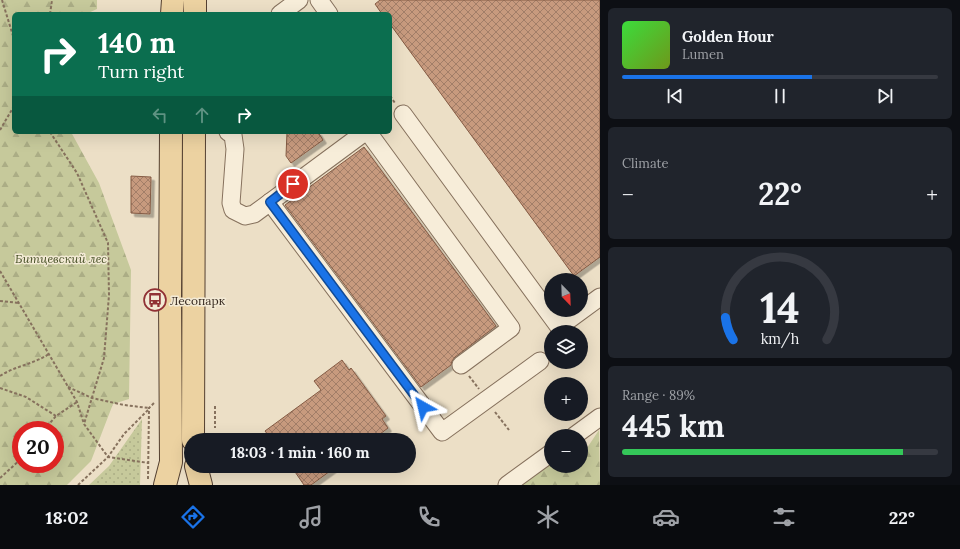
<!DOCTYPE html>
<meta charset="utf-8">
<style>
body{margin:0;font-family:Lora,serif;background:#20242c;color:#f1f3f6;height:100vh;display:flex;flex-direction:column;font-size:15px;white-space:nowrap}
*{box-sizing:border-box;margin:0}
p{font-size:13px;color:#9ea1a6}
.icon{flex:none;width:22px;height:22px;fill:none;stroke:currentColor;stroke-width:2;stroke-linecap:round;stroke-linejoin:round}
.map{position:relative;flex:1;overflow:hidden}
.details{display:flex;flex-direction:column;gap:8px;padding:8px;background:#0d0f14;width:360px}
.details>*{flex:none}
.top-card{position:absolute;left:12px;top:12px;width:380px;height:122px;border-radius:6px;box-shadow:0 4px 16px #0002;background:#0b6e4f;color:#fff;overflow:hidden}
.needle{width:26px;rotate:157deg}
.buttons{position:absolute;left:544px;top:273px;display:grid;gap:8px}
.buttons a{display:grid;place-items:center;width:44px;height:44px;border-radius:50%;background:#171b24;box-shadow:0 4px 16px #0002;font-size:20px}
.speed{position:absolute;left:12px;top:421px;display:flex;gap:8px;font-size:20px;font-weight:700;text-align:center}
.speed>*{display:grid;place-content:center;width:52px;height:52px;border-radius:50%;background:#171b24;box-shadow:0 4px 16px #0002;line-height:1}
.speed .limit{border:6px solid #d22;background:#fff;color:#111}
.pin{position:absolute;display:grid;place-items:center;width:34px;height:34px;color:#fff;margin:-17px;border:2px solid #fff;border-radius:50%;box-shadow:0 1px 4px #0007}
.me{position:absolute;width:44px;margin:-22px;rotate:323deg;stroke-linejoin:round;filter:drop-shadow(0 0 3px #0008)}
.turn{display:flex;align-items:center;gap:14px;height:84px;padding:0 20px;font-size:18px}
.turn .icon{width:52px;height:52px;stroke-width:2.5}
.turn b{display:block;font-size:28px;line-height:34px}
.lanes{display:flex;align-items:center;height:38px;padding:0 20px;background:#0003;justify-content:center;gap:20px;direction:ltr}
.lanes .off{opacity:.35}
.big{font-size:30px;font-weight:800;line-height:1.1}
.details .tile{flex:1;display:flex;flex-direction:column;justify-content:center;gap:6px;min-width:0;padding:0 14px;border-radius:6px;background:#20242c}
.details .dial{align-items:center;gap:0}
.dial svg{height:104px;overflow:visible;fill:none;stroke:#363941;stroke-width:7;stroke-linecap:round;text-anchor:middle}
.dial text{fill:#f1f3f6;stroke:none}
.song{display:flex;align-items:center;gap:12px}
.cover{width:48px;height:48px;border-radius:6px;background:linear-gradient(135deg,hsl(120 70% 55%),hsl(80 70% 35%))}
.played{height:4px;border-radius:2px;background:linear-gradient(90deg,#1a73e8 60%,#363941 60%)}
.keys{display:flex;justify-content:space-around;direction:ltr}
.heat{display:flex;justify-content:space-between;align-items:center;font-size:22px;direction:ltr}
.charge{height:6px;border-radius:3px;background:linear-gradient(90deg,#34c759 89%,#363941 0)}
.trip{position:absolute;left:184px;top:433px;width:232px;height:40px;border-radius:20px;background:#171b24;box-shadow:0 4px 16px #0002;font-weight:800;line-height:40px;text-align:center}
.tab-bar{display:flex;height:64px;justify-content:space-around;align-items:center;background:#090b0e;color:#9ea1a6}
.tab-bar .icon{width:28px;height:28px}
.tab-bar .selected{color:#1a73e8}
.tab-bar b{font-size:18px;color:#f1f3f6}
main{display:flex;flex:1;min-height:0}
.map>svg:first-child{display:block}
.grass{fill:url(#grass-dots)}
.forest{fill:url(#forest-firs);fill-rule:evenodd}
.building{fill:url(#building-cross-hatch);stroke:#845b44;filter:url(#shadow)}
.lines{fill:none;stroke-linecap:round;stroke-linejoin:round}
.minor-casing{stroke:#86715d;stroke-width:19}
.major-casing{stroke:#544031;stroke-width:24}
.path{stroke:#86715d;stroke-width:2;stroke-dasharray:3 2;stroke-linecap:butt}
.minor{stroke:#f7edd9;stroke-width:17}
.major{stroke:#ecd2a1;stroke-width:22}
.route-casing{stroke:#114b97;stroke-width:10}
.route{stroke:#1a73e8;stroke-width:7}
.labels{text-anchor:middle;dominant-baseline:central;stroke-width:3;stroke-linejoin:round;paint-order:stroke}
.park-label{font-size:12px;font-style:italic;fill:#495228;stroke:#f3ead5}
.poi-label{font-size:12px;fill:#372a20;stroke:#f3ead5;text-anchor:start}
</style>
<main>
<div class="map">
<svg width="600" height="485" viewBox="0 0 600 485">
<defs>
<pattern id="grass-dots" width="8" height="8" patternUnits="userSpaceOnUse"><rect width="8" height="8" fill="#c6c99b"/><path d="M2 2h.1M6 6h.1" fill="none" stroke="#abad85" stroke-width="1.8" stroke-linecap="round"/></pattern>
<pattern id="forest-firs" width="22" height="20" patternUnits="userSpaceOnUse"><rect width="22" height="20" fill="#c6c99b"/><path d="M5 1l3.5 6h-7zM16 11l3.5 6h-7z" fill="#abad85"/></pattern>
<pattern id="building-cross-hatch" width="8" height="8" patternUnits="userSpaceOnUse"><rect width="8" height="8" fill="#c79a7e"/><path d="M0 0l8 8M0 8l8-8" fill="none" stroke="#a27e67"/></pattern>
<filter id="shadow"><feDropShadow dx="3.5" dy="3.5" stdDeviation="0" flood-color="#0004"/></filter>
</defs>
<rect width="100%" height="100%" fill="#ecdfc6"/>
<polygon class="grass" points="142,419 140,485 89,485 109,466"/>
<g class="forest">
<path d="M0 0H97V9L86 14H14V132H71L99 183 131 270 129 399 113 404 91 461 67 485H0ZM21 430H55V464H21Z"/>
<polygon points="599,430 600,485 519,485 551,462 551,466 581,466 581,457"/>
</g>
<g class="building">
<polygon points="380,0 600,0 600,257 574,276 390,24 390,14 382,14 375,4"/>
<polygon points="287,132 318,132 323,140 291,163 286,156"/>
<polygon points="364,147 496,326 455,357 452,361 451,365 421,387 285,205"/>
<polygon points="131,176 151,177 150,214 131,213"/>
<polygon points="342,360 349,370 351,368 386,416 382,419 388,428 372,440 272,440 265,431 321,390 314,381"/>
<polygon points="291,466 337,466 311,485 304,485"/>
</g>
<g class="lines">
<g class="minor-casing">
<g id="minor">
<polyline points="319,0 329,14"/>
<polyline points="280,14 299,0"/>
<polyline points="403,114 559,327 600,297"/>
<polyline points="228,132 233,135 235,149 231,203 233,210 245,216 254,214 365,132"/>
<polyline points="368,132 511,328 461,365"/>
<polyline points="270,202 442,432 540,361"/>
<polyline points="574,436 600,417"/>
<polyline points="507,485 551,453"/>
</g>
</g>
<g class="major-casing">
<g id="major">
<polyline points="172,14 173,0"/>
<polyline points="195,14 195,0"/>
<polyline points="193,440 194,132"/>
<polyline points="196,466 201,485"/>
<polyline points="165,485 171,462 170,299 171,132"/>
</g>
</g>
<g class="path">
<polyline points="2,0 14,39"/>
<polyline points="50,14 52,0"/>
<polyline points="390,96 395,103"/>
<polyline points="0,130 14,106"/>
<polyline points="50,132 77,173 108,243 109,295 104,358 84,424"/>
<polyline points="0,271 77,402 84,424 108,457 149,463"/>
<polyline points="0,301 19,303"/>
<path d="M0 376C15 366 34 364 49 354"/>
<polyline points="469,376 479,389"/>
<polyline points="68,387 92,398 124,405 149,408"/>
<polyline points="0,388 26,397 56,416"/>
<polyline points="215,406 215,428"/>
<polyline points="495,412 509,430"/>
<polyline points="44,430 56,416 77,402"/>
<polyline points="0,478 21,459"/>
<polyline points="148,479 149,408 154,403"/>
<polyline points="78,485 108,457 124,434 149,409"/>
</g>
<use href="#minor" class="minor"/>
<use href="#major" class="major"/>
</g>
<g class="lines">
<g class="route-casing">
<polyline id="route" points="293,184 270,202 423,407"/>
</g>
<use href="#route" class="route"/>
</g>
<defs>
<g id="bus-ring" transform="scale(1.15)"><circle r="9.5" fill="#f3ead5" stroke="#913135" stroke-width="1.5"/><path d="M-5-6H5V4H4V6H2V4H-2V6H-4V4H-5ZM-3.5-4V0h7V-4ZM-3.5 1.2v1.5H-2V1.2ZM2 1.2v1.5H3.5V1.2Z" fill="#913135"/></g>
</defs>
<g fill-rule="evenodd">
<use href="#bus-ring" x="155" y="300"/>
</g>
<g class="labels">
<g class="park-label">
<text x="61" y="258">Битцевский лес</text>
</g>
<g class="poi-label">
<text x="170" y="300">Лесопарк</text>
</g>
</g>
</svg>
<div class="buttons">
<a><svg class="needle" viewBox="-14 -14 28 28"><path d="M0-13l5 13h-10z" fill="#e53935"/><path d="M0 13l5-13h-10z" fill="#9ea1a6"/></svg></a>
<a><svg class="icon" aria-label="layers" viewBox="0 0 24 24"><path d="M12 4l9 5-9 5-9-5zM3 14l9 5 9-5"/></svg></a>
<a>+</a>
<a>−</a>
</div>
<div class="speed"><div class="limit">20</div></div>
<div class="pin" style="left:293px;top:184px;background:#d93025"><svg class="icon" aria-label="arrive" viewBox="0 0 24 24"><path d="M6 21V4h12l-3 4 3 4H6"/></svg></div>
<svg class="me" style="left:423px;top:407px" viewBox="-20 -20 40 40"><path d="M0-17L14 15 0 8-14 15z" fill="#1a73e8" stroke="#fff" stroke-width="4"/></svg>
<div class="trip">18:03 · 1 min · 160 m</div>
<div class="top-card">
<div class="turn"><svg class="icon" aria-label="right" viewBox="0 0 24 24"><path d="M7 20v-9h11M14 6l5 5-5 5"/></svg><div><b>140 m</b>Turn right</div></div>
<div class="lanes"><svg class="icon off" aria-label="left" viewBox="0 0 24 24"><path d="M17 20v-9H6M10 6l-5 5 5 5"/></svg><svg class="icon off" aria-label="ahead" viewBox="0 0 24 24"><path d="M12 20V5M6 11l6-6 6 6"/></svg><svg class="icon" aria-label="right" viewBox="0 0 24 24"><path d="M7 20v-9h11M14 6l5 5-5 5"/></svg></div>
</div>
</div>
<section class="details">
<div class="tile">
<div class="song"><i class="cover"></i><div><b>Golden Hour</b><p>Lumen</p></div></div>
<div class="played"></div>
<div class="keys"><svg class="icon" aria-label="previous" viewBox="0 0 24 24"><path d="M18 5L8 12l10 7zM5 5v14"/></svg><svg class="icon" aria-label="pause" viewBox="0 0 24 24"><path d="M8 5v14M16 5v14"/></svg><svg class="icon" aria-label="next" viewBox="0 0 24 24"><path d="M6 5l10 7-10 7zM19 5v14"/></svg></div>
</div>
<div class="tile"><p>Climate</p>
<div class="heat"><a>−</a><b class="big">22°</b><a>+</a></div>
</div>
<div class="tile dial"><svg viewBox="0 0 100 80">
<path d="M14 69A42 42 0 1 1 86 69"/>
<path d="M14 69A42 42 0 0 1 8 52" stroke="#1a73e8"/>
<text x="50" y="56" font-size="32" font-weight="700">14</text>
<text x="50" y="72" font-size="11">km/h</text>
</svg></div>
<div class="tile"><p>Range · 89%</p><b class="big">445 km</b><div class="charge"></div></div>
</section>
</main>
<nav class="tab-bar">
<b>18:02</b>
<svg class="icon selected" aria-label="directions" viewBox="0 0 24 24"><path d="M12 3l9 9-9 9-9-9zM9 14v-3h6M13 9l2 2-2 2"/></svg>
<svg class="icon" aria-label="music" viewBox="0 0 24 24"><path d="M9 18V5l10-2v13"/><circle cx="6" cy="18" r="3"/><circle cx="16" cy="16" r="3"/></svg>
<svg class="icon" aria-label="phone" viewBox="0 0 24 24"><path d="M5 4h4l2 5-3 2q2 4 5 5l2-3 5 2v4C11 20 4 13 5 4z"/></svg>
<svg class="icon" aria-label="climate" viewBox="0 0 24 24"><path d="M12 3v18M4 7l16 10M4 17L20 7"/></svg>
<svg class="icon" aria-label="car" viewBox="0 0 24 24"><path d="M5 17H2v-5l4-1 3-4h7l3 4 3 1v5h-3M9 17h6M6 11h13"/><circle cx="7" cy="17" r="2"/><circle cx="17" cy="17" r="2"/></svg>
<svg class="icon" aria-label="filters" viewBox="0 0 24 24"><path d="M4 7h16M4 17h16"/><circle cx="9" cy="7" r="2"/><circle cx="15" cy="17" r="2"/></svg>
<b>22°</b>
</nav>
